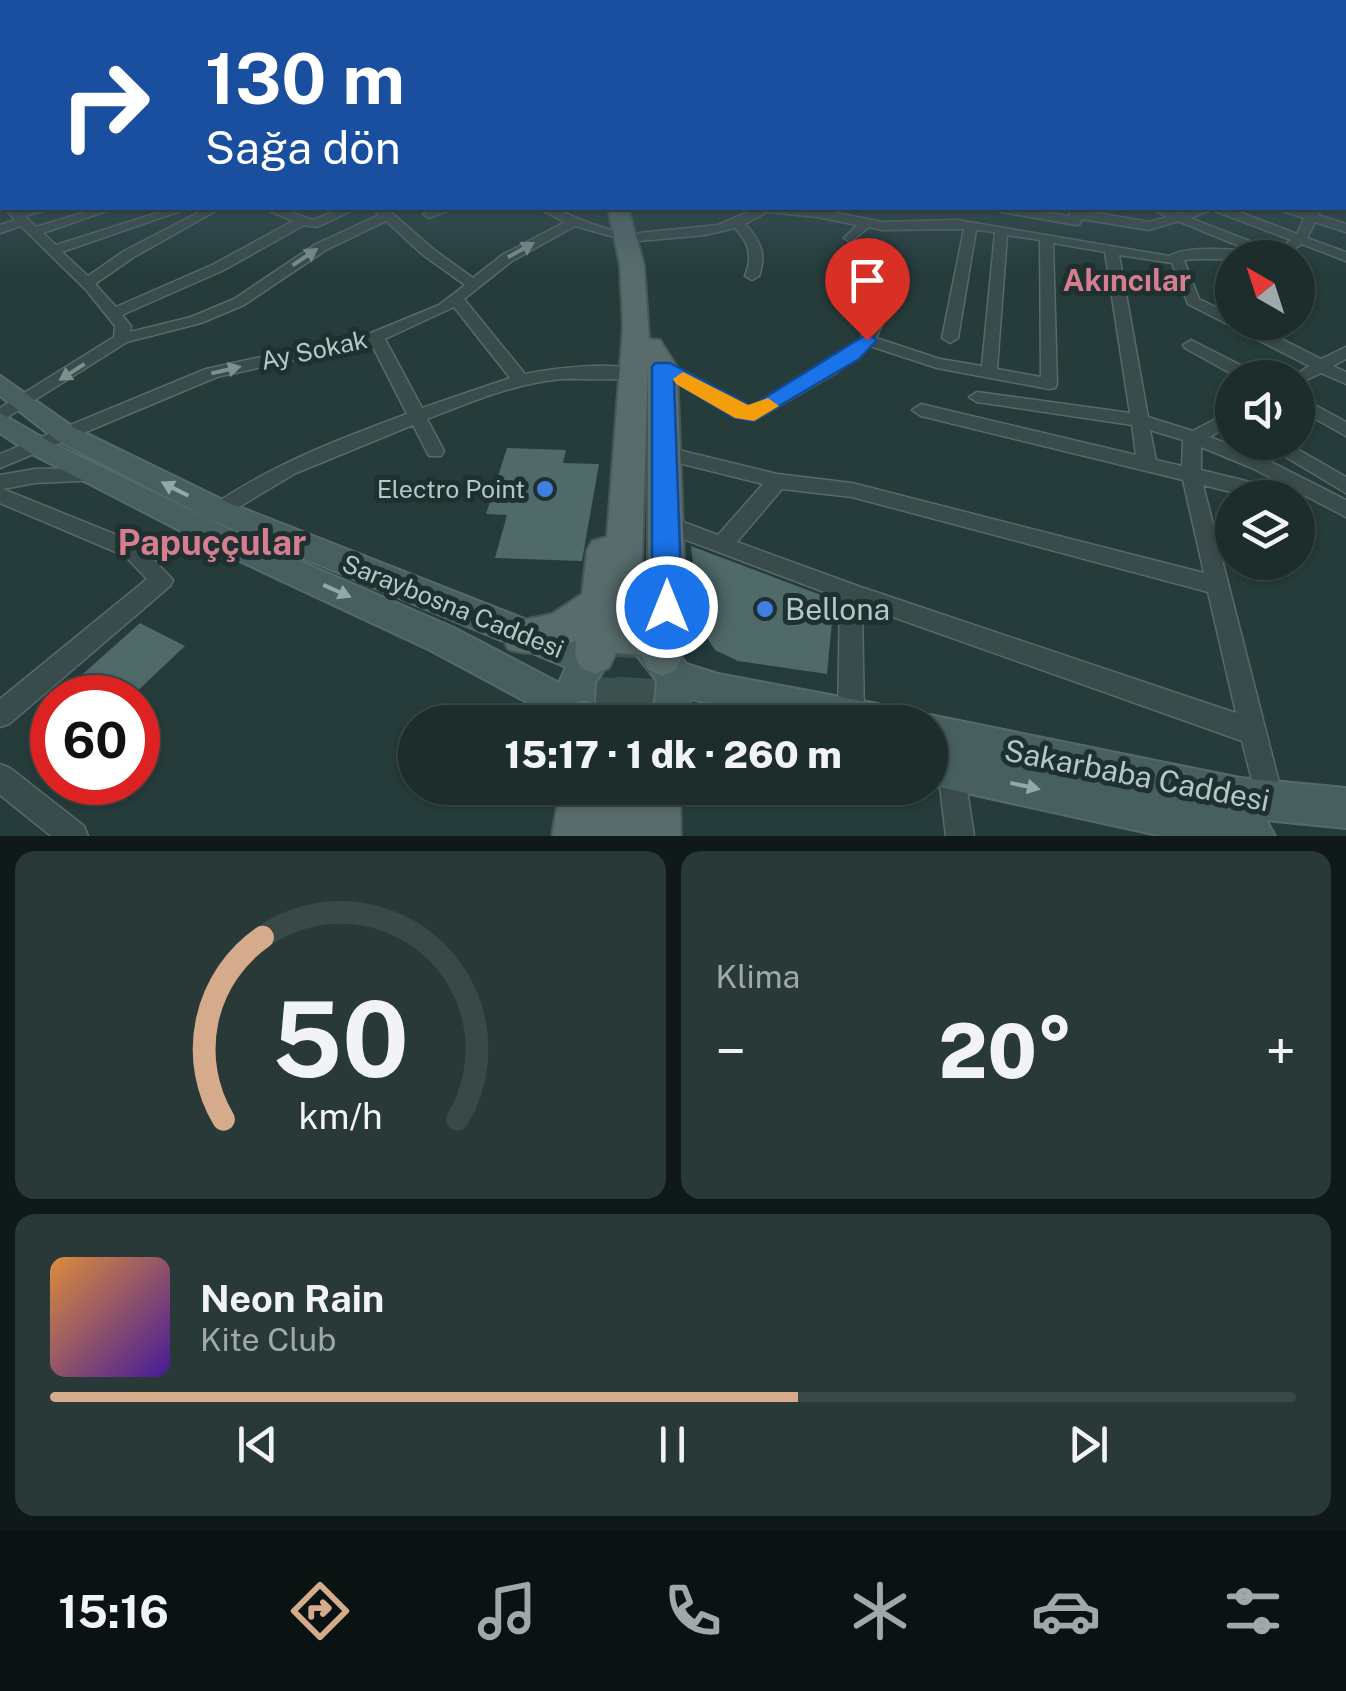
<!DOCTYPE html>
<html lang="tr">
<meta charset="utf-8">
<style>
body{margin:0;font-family:"Public Sans",sans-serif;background:#293938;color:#f1f3f6;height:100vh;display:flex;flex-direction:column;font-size:38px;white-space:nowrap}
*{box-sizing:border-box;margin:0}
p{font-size:32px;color:#a0a8a9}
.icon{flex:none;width:55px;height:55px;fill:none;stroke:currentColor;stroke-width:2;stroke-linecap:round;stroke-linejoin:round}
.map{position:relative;height:836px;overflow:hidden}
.panel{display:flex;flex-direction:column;gap:15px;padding:15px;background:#0f1918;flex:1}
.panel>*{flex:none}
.banner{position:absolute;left:0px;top:0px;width:1348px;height:210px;box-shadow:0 2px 8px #0004,0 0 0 2px #3a4948;background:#1a4fa0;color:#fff;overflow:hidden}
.needle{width:65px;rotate:321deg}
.fabs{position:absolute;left:1215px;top:240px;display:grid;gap:20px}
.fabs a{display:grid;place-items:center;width:100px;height:100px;border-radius:50%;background:#1c2d2c;box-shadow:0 2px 8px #0004,0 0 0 2px #3a4948;font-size:50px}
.speed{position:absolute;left:30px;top:675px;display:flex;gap:20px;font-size:50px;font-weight:700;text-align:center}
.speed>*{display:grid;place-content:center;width:130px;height:130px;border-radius:50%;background:#1c2d2c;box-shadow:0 2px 8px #0004,0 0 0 2px #3a4948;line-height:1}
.speed .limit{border:15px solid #d22;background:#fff;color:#111}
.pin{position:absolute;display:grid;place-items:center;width:85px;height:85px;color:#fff;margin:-102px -42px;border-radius:50% 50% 50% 0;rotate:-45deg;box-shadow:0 0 10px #0007}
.pin .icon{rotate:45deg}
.me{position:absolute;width:110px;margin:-55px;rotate:0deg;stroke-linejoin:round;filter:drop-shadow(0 0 8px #0008)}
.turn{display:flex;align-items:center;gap:35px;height:210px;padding:0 40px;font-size:45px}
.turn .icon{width:130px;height:130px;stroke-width:2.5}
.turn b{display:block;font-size:70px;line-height:85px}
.big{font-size:75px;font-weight:800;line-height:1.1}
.panel .card{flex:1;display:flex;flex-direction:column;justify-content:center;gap:15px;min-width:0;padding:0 35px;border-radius:20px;background:#293938}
.panel .dial{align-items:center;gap:0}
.dial svg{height:260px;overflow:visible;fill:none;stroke:#3a4948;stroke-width:7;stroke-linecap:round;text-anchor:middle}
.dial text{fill:#f1f3f6;stroke:none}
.song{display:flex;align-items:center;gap:30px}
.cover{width:120px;height:120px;border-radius:15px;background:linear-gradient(135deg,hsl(30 70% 55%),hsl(260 70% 35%))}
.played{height:10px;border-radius:5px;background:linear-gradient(90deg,#d6ab8b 60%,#3a4948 60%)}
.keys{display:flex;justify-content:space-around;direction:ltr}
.heat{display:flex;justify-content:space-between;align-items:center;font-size:55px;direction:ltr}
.panel .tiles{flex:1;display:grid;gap:15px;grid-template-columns:1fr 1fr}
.card:last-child{grid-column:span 2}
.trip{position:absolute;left:398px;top:705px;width:550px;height:100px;border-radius:50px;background:#1c2d2c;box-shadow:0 2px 8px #0004,0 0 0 2px #3a4948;font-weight:800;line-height:100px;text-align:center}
.menu{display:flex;height:160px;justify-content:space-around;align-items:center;background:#0b1212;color:#a0a8a9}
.menu .icon{width:70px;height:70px}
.menu .on{color:#d6ab8b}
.menu b{font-size:45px;color:#f1f3f6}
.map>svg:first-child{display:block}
.building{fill:#506a69}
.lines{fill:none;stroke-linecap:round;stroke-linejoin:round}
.primary-tunnel-far1{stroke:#3a5150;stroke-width:34;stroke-dasharray:34 16;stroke-linecap:butt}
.primary-tunnel{stroke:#3a5150;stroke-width:44;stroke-dasharray:44 21;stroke-linecap:butt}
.street-casing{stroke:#576a69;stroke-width:3}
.secondary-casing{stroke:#576a69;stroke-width:4}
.primary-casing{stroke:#455857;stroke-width:4}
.street{fill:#394c4b;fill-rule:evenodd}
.secondary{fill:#475f5f;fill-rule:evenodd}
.primary{fill:#576c6b;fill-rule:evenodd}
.oneway{fill:#7d908f}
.oneway2{fill:#93a8a8}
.route{fill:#1a73e8;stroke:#114b97;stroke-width:2.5}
.slow{fill:#f59e0b}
.shop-dot{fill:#3f7fe0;stroke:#1e3130;stroke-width:4}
.labels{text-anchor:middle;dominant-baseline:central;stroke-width:10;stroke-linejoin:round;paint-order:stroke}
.street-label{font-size:25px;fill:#b4c8c7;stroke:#1e3130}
.poi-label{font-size:25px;fill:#b4c8c7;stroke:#1e3130;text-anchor:end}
.far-district-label{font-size:30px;font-weight:bold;fill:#d67e90;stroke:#1e3130}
.near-poi-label{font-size:30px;fill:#b4c8c7;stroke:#1e3130;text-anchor:start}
.near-street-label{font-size:30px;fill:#b4c8c7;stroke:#1e3130}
.district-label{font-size:35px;font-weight:bold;fill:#d67e90;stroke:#1e3130}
</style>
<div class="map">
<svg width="1346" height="836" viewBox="0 0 1346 836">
<rect width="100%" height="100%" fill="#253c3b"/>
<g class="building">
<polygon points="507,448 566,450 563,463 599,464 582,561 495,558 507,515 486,514"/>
<polygon points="691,546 834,600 827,674 738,661 715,650 700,627"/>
<polygon points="140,623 185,646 130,698 56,698"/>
</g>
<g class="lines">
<polyline class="primary-tunnel-far1" points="641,599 642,590"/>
<g class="primary-tunnel">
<polyline points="613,722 621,614"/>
<polyline points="635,722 642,597"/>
<polyline points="630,828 632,788"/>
</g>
<g class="street-casing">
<g id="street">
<rect x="1345" y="173" width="1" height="6"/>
<rect x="0" y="177" width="2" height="6"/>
<polygon points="1345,201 1346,209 1341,208 1345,208"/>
<path d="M4 208H45L43 211 25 216 36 227 98 208H115L43 233 56 245 173 208H189L62 252 88 276 124 251 207 208H221L134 257 95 284 116 307 214 264 293 221 263 208H279L313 220 343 208H358L317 227 304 225 224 270 122 315 131 326 130 332 191 317 234 299 316 244 379 215 373 208H386L433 249 473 278 502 255 565 222 537 208H552L592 224 631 236 625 240 575 226 512 261 464 299 525 374C549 369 620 359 639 373 626 383 582 378 562 379 515 383 471 402 427 419L444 451 441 456H429L413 425 296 473 219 519 212 516 209 511 212 506C273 464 339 439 407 414L371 343 217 377 0 468V454L206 369 371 333 439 305 465 285 423 255 386 221 326 250 244 305 201 323 127 342 0 422V408L114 337 115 326 87 291 21 226 0 233V225L15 220ZM454 307 510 378 422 408 385 339Z"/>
<polygon points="438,208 455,208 429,218 423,214"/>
<path d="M757 208 817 209 882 222 957 220 1169 256C1190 245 1224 250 1249 250L1178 221 1149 230 1082 219 1080 224 1076 225 1001 212 995 208H1019L1069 216 1071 210 1075 209 1149 222 1167 217 1150 208H1165L1179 213 1198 208H1229L1297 234 1304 218 1282 211 1280 208 1308 211 1310 208H1322L1318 215 1346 224V232L1315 222 1307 238 1346 252V261L1302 244C1268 267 1222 256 1184 260L1199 299 1232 315V322H1248L1321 359 1346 347V359L1333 366 1346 372V384L1321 373 1298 384V378H1291L1309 366 1188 304 1172 263 1119 255 1148 417 1193 431 1232 410V423L1210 437 1265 459 1346 500V517L1252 468 1201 447V470L1287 491 1294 493 1297 498H1255L1203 485 1284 802 1280 812 1270 816 1260 812 1242 741 862 606 864 717 861 722H841L838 717 840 598 660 530 657 524 660 518 667 516 718 535 763 484 659 458 657 453 659 448 666 447 777 474 852 483 1204 573 1183 480 921 416 912 410 921 404 1136 455 1132 425 977 402 969 397 977 392 1130 413 1105 252 1053 243 1057 384 1055 388 1049 389 937 368 870 346 836 373 755 420 736 416 657 371 655 367 657 363H669L752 408C784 389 844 365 864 333 872 320 874 303 877 288L884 284 891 288 886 315 876 338 940 359 982 366 995 232 976 230 958 338 950 343 942 338 964 229 882 230 869 227 850 242 844 238 857 225 817 217 767 212 745 224C760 240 767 254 759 276L752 280 745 276C753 256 749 243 735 228L705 235 639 241 633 237 639 233 718 225ZM1214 209 1215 211 1291 240 1282 246 1263 249 1262 246 1190 218ZM1007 235 1040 240 1041 377 997 369ZM1150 430 1183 440 1182 466 1156 460ZM782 489 852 497 1208 592 1236 713 855 585 737 542Z"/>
<polygon points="1191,340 1258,374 1260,378 1239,378 1185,348 1183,345"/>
<polygon points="1298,396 1346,422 1346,436 1298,409"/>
<polygon points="1261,442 1285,442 1346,477 1346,493"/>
<polygon points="94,468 101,470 104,475 101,480 35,483 3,489 139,544 173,580 170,586 9,724 0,727 0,699 147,579 125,556 0,503 0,475 35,469"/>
<polygon points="951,757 960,761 964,770 974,836 946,836 938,770 942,761"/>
<polygon points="0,764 10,768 84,826 88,836 51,836 0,795"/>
</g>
</g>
<g class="secondary-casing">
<g id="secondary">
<polygon points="0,376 73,427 229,503 585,643 601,636 613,640 618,651 595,682 594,701 600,722 564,722 430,650 229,556 30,453 0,433 0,413 48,441 251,540 454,628 559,683 566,667 209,519 55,439 0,396"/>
<polygon points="648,633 671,644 686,664 718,674 878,704 891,709 896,722 791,722 691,699 682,722 645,722 655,701 657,681 631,648 636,637"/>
<polygon points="930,715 1240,778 1346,788 1346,828 1266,820 1275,836 1162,836 930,785 930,722 916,722"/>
</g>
</g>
<g class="primary-casing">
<g id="primary">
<path d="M608 208H628L644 265 649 339 660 340 677 367 686 607 682 657 676 670 662 676 648 670 642 655 616 653 609 668 595 674 581 668 575 655 576 641C553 650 532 658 508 649L502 636 508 623 552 614 582 594 587 551 592 541 607 537 623 327 620 265ZM648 365V606L640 620C628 622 624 618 621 607L635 602 641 591Z"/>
<polygon points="584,700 599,706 606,722 562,722 569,706"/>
<polygon points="560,788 606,788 606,793 623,800 625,806 633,805 634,788 680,788 681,836 552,836"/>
</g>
</g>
<use href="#street" class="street"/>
<use href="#secondary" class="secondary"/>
<use href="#primary" class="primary"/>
</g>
<defs><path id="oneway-solid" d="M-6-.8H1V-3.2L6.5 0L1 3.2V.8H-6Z" transform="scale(2.5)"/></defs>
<g class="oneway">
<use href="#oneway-solid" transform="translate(521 250) rotate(-29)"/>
<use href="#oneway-solid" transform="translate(305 257) rotate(-34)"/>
<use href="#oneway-solid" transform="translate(226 370) rotate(-13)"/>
<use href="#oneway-solid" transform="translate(72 372) rotate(147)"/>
</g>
<g class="oneway2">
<use href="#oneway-solid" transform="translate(175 489) rotate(-153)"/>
<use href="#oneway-solid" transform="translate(337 591) rotate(24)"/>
<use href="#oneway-solid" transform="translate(1025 786) rotate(12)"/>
</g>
<linearGradient id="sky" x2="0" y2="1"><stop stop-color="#142120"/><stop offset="0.57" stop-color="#405660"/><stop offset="1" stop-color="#405660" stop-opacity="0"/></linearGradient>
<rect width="1346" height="273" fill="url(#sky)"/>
<polygon class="route" points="867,334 877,340 859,359 754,421 735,418 674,382 682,607 677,616 667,619 657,616 652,607 652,367 655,363 670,363 751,406"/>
<polygon class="slow" points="683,372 748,405 768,398 779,406 754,421 735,418 676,384 673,379"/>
<g class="shop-dot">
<circle cx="545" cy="489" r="10"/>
<circle cx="765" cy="609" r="10"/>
</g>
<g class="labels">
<g class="street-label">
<text transform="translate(314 350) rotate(-12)">Ay Sokak</text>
<text transform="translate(453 606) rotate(22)">Saraybosna Caddesi</text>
</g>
<g class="poi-label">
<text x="525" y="489">Electro Point</text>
</g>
<g class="far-district-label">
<text x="1127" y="280">Akıncılar</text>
</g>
<g class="near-poi-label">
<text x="785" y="609">Bellona</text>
</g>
<g class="near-street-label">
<text transform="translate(1137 775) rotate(11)">Sakarbaba Caddesi</text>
</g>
<g class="district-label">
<text x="212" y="542">Papuççular</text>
</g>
</g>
</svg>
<div class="fabs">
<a><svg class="needle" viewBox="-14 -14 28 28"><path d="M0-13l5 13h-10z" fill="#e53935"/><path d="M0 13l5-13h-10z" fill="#a0a8a9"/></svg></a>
<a><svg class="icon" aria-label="sound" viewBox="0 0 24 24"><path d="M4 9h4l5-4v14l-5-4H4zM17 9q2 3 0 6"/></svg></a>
<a><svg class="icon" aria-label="layers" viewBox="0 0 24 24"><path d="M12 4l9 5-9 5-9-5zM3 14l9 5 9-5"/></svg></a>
</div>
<div class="speed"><div class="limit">60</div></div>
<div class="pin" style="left:867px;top:340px;background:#d93025"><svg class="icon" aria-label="arrive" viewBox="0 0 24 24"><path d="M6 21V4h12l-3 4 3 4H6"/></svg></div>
<svg class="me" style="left:667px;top:607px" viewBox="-20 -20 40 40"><circle r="17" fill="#1a73e8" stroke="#fff" stroke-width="3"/><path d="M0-11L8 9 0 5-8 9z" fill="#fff"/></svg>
<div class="trip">15:17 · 1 dk · 260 m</div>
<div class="banner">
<div class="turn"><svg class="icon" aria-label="right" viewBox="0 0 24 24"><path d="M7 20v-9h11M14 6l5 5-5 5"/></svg><div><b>130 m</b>Sağa dön</div></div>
</div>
</div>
<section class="panel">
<div class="tiles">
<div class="card dial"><svg viewBox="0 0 100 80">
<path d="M14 69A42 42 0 1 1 86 69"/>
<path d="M14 69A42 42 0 0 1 26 13" stroke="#d6ab8b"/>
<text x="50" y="56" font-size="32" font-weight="700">50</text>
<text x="50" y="72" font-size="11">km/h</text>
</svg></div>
<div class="card"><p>Klima</p>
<div class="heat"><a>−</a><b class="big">20°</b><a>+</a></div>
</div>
<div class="card">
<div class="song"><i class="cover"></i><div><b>Neon Rain</b><p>Kite Club</p></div></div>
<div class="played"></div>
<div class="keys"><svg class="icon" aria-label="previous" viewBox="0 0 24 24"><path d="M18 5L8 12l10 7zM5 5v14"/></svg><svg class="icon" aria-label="pause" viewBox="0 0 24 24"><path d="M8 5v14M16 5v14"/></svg><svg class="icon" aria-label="next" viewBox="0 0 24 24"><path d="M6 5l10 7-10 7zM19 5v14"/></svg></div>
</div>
</div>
</section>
<nav class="menu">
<b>15:16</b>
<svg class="icon on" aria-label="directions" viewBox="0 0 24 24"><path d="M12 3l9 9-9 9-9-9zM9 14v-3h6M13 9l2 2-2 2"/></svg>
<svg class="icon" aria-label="music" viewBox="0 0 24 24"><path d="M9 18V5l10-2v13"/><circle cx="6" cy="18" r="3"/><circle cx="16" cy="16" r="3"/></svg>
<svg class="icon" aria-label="phone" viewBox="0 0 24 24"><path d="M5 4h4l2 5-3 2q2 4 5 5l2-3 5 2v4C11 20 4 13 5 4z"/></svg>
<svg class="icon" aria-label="climate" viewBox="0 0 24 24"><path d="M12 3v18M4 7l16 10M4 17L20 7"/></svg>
<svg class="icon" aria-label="car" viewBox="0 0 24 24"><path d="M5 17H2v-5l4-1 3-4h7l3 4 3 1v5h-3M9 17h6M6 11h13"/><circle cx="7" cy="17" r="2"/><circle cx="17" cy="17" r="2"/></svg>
<svg class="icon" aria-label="filters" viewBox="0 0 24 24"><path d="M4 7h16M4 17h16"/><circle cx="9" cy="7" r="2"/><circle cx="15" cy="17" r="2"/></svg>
</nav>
